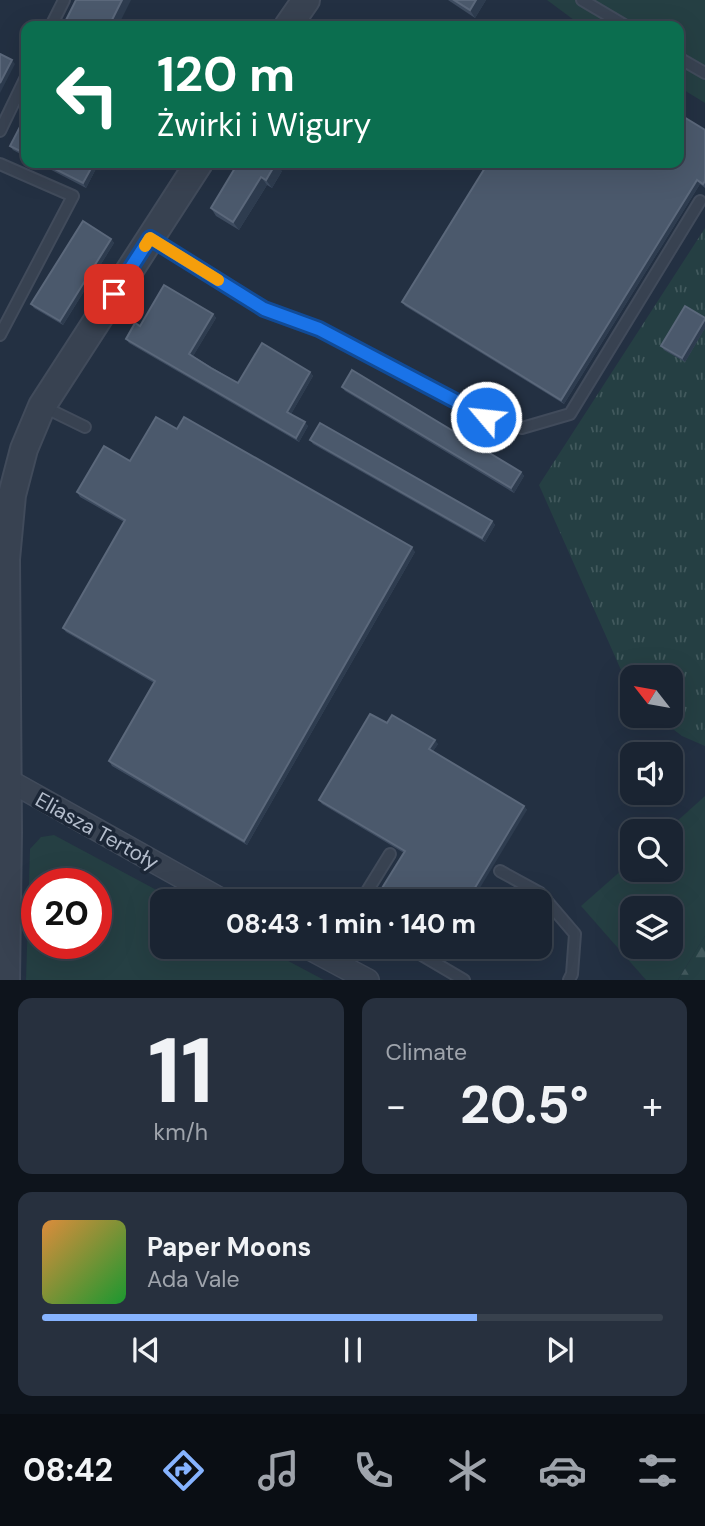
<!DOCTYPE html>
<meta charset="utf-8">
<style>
body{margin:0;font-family:"DM Sans",sans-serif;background:#27303e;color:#f1f3f6;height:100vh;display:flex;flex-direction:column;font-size:26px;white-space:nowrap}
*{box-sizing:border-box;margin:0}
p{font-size:23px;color:#9fa4ac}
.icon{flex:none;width:38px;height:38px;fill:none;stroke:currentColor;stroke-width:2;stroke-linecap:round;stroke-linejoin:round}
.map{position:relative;height:980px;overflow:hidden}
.panel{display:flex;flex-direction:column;gap:18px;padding:18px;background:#0e141c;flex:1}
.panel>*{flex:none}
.top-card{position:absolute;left:21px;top:21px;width:663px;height:147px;border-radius:14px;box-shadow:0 7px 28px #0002,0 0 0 2px #38414d;background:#0b6e4f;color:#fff;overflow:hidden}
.needle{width:46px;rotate:301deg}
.tools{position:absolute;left:620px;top:665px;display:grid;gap:14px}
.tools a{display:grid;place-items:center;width:63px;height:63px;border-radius:14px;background:#1a2432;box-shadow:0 7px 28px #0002,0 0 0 2px #38414d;font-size:35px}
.speed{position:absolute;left:21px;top:868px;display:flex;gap:14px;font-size:35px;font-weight:700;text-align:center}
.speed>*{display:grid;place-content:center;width:91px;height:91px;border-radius:50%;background:#1a2432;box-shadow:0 7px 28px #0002,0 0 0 2px #38414d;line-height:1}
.speed .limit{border:10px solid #d22;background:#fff;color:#111}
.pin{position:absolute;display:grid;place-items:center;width:60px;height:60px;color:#fff;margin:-30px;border-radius:14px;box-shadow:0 4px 10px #0006}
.me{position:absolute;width:77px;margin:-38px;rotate:298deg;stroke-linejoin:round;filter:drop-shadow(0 0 5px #0008)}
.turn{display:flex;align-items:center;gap:24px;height:147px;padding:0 21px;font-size:32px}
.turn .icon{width:91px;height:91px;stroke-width:2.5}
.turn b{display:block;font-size:49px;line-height:60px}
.big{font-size:52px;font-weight:700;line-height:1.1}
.panel .tile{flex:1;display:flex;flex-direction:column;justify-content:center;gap:10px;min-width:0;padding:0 24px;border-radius:14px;background:#27303e}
.panel .dial{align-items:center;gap:0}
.dial b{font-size:91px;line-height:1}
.song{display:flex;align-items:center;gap:21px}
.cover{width:84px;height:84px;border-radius:10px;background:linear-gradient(135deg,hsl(30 70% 55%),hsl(130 70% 35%))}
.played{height:7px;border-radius:4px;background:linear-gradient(90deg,#86b3ff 70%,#38414d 70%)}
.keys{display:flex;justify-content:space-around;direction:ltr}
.heat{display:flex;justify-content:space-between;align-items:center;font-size:38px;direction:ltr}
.panel .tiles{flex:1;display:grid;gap:18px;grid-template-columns:1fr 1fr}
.tile:last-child{grid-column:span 2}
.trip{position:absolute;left:150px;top:889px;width:402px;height:70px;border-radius:14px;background:#1a2432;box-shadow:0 7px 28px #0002,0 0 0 2px #38414d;font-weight:700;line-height:70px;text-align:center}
.menu{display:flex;height:112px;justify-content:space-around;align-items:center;background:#0a0e14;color:#9fa4ac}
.menu .icon{width:49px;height:49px}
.menu .active{color:#86b3ff}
.menu b{font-size:32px;color:#f1f3f6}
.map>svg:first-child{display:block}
.grass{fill:#253f43;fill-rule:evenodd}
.forest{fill:url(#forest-firs)}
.park{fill:url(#park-tufts)}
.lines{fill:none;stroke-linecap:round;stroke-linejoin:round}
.service-casing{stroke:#414b5b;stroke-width:14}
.minor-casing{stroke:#414b5b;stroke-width:24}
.tertiary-casing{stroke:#414b5b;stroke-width:30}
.service{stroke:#384251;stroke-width:10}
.minor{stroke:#384251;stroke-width:21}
.tertiary{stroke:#384251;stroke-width:26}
.wall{fill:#3e4c60}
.shaded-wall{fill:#2e3c4f}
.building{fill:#4b596c;stroke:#5b687b;stroke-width:2}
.route-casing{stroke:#114b97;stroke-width:18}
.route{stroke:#1a73e8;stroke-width:12}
.slow{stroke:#f59e0b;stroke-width:12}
.labels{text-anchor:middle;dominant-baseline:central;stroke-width:7;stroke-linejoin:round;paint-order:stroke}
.street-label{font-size:21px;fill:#b4bdcc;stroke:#1c2737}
</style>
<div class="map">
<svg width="705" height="980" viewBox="0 0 705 980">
<defs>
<pattern id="forest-firs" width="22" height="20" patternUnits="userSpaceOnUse" patternTransform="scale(1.75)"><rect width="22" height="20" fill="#253f43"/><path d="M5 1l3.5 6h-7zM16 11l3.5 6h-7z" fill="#42595d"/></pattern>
<pattern id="park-tufts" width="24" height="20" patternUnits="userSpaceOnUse" patternTransform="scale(1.75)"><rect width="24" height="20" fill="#253f43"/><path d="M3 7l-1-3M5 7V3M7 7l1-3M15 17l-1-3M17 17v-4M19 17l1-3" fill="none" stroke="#42595d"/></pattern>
</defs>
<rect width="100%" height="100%" fill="#233042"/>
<g class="grass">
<polygon points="547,0 705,0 705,103 679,87 679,26 582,26"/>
<path d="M705 796V936L678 980H646L581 906 632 861V870H670V831H666ZM632 908H670V947H632Z"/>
<path d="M54 835 177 901H163V947H262L324 980H26L30 849 41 837ZM37 884H96V943H37Z"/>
</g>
<polygon class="forest" points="705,936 705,980 678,980"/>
<polygon class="park" points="705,228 705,746 682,736 656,716 670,716 670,677 632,677 632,687 625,679 539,485"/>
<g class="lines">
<g class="service-casing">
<g id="service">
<polyline points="582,0 626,26"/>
<polyline points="51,26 64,0"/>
<polyline points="679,58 705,73"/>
<polyline points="0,131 26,77"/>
<polyline points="0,164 73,196 0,335"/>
<polyline points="150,238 264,309 319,329 486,417 522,428 570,414 700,201"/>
<polyline points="42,406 85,427"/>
<polyline points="500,871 540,893 575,934 572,974 569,980"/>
<polyline points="361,901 390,854"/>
<polyline points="408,947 464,980"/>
</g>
</g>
<g class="minor-casing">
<g id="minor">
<polyline points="8,780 224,901"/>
<polyline points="306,947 368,980"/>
</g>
</g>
<g class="tertiary-casing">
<g id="tertiary">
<polyline points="288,26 306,0"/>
<polyline points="6,980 8,832 6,559 12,495 24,449 42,406 199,163"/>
</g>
</g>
<use href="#service" class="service"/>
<use href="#minor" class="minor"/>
<use href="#tertiary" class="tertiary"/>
</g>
<g class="wall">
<polygon points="448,0 486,0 475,18"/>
<polygon points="26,120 26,157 13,150 10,146"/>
<polygon points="705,130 705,188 700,184 564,404 405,306 402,302"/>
<polygon points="38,163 99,163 86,188"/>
<polygon points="230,165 282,171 272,188 267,185 239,230 216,216 211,208 234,170"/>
<polygon points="111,239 114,243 63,325 34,308 31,304"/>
<polygon points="213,314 216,318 193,356 238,383 310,372 313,376 291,414 308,426 299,442 129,343 126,339 140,326"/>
<polygon points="705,318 705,328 685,362 664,350 661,346"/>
<polygon points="342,387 521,472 524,476 514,493 345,391"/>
<polygon points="177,429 415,552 247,845 112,766 109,761 154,683 66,632 63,628 124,522 80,497 77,492 130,461"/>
<polygon points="310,440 492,521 495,525 485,542 313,444"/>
<polygon points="387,723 438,744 433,751 524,806 527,810 404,853 322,804 319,800"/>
</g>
<g class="shaded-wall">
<polygon points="122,0 131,0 118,26 109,26"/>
<polygon points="476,0 486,0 475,18 470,10"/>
<polygon points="12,60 15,64 0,93 0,83"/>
<polygon points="94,163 99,163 86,188 83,183"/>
<polygon points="276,163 282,171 272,188 266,180"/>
<polygon points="261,177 267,185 239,230 233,222"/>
<polygon points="697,180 700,184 564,404 561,400"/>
<polygon points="111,239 114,243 63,325 60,321"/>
<polygon points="213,314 216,318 192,358 189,354"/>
<polygon points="705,319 705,328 685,362 682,358"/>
<polygon points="310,372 313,376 290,416 287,412"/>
<polygon points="305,422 308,426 299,442 296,438"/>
<polygon points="521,472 524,476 514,493 511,488"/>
<polygon points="492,521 495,525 485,542 482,538"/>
<polygon points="412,547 415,552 247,845 244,841"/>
<polygon points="435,740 438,744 432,753 429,749"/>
<polygon points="524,806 527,810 472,901 467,901"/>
<polygon points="439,947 445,947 441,953 438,949"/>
</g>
<g class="building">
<polygon points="76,0 122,0 109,26 63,26"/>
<polygon points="454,0 476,0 470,10"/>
<polygon points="0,54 12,60 0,83"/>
<polygon points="679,114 705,130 705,181 703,184 697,180 561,400 402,302 488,163 679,163"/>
<polygon points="24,119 26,120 26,154 10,146"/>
<polygon points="43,163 94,163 83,183"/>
<polygon points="232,163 276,163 266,180 261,177 233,222 211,208 235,168 230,165"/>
<polygon points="83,221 111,239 60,321 31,304"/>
<polygon points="164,285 213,314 189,354 211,368 238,383 262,343 310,372 287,412 305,422 296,438 126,339 135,323 140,326"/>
<polygon points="685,306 705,318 705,319 682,358 661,346"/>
<polygon points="352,370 521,472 511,488 342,387"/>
<polygon points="156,417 177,429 184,417 412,547 244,841 109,761 155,681 63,628 125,520 77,492 104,446 130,461"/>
<polygon points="320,423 492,521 482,538 310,440"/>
<polygon points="370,714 387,723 392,715 435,740 429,749 524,806 467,901 374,901 405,851 319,800"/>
</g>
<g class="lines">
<g class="route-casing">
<polyline id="route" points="114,294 150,238 264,309 319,329 486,417"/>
</g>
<use href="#route" class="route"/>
<polyline class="slow" points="145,246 150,238 218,280"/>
</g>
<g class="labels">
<g class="street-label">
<text transform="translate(97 831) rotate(29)">Eliasza Tertoły</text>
</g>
</g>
</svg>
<div class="tools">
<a><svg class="needle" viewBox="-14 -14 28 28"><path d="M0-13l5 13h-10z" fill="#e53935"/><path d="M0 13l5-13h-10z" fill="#9fa4ac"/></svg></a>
<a><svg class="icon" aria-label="sound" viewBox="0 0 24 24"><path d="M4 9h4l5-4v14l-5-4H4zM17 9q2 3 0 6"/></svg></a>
<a><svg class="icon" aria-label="search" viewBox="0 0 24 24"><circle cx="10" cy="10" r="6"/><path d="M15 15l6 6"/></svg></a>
<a><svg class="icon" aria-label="layers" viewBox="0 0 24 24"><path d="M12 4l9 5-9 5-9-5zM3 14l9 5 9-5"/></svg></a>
</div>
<div class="speed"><div class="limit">20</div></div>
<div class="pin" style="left:114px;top:294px;background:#d93025"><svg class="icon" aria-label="arrive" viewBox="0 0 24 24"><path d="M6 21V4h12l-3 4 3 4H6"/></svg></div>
<svg class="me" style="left:486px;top:417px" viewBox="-20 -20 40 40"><circle r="17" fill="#1a73e8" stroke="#fff" stroke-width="3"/><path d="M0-11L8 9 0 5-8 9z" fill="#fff"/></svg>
<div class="trip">08:43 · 1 min · 140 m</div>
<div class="top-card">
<div class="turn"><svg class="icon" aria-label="left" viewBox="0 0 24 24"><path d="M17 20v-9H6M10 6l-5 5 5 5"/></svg><div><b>120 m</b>Żwirki i Wigury</div></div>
</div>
</div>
<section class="panel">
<div class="tiles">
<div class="tile dial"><b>11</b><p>km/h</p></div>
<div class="tile"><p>Climate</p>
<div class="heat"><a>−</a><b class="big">20.5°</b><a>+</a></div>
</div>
<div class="tile">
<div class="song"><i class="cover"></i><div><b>Paper Moons</b><p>Ada Vale</p></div></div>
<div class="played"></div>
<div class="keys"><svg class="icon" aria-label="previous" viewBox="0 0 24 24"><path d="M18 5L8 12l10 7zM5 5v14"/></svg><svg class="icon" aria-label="pause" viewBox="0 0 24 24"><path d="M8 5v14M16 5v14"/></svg><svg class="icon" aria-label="next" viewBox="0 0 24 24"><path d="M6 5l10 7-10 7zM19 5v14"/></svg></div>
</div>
</div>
</section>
<nav class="menu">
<b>08:42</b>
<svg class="icon active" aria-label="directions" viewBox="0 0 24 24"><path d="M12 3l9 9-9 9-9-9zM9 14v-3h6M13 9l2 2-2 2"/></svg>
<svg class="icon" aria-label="music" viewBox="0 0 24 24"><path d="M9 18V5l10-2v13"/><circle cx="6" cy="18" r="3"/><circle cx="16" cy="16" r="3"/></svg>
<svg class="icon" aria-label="phone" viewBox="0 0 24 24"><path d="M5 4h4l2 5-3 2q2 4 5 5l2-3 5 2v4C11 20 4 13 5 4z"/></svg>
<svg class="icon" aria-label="climate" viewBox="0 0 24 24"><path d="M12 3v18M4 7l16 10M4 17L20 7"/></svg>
<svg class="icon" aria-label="car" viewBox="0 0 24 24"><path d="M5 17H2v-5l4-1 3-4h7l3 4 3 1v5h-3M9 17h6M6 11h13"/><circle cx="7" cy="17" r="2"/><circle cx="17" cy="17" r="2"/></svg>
<svg class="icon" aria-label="filters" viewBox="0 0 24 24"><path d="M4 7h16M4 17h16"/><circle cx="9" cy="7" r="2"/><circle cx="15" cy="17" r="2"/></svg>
</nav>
